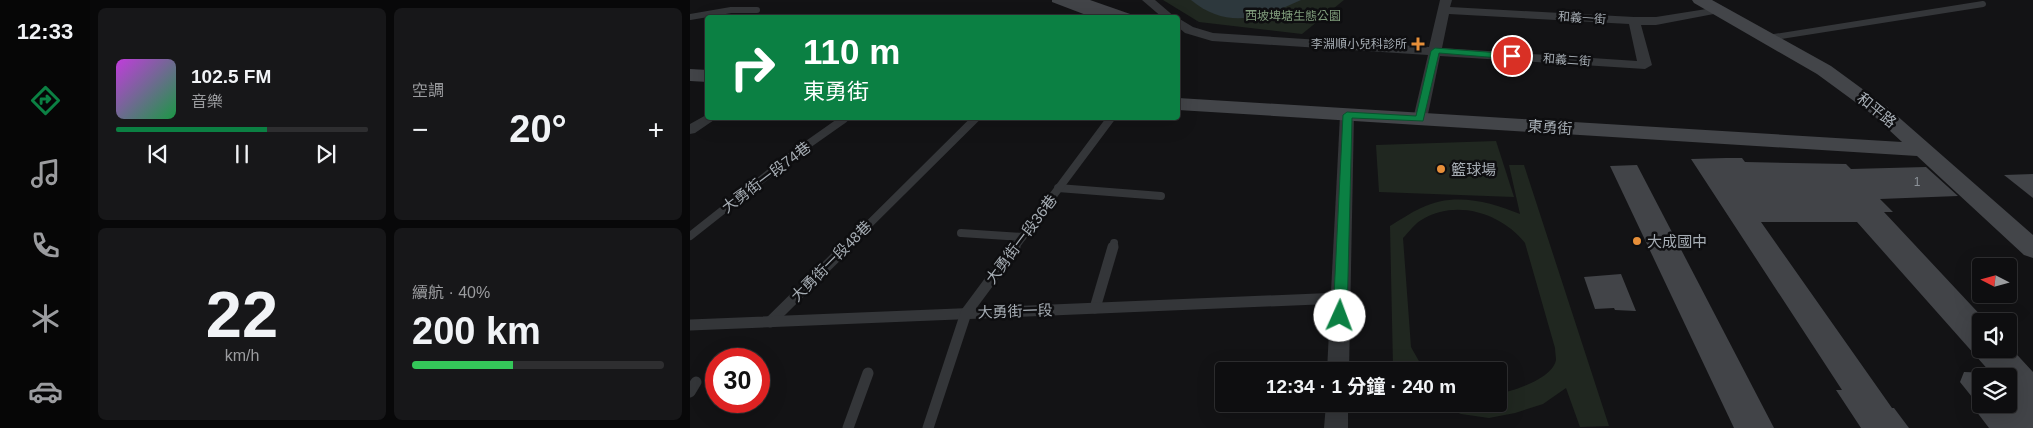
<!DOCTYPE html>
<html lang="zh-TW">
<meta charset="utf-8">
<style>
body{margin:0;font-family:Helvetica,"Noto Sans TC",sans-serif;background:#171719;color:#f1f3f6;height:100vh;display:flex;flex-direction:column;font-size:19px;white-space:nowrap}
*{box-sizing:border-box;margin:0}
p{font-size:16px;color:#9b9c9f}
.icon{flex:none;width:28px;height:28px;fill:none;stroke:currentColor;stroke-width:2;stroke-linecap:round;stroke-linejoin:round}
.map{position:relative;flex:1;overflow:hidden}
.sheet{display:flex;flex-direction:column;gap:8px;padding:8px;background:#080809;width:600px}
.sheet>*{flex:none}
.top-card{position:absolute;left:15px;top:15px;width:475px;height:105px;border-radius:5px;box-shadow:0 5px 20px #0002,0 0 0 1px #2e2e30;background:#0b8043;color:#fff;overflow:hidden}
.needle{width:32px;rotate:276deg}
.fabs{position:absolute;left:1282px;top:258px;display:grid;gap:10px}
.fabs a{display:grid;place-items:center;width:45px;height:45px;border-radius:5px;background:#0e0e10;box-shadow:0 5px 20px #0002,0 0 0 1px #2e2e30;font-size:25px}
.speed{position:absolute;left:15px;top:348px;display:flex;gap:10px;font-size:25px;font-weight:700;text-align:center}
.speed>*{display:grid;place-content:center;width:65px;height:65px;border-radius:50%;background:#0e0e10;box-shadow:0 5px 20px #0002,0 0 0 1px #2e2e30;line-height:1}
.speed .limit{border:8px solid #d22;background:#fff;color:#111}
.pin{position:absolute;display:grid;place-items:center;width:42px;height:42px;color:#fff;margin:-21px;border:2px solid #fff;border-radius:50%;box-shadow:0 1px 5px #0007}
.me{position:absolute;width:55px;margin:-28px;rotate:2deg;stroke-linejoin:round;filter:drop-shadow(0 0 4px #0008)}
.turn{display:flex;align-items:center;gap:18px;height:105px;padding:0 15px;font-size:22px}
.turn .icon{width:65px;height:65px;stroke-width:2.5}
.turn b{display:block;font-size:35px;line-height:42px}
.big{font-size:38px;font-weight:700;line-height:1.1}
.sheet .card{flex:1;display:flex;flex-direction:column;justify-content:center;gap:8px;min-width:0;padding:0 18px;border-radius:8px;background:#171719}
.sheet .dial{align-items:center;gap:0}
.dial b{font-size:65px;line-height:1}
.song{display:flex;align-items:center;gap:15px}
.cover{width:60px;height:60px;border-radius:8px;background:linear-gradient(135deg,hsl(290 70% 55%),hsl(140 70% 35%))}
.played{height:5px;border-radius:2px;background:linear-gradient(90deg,#0b8043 60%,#2e2e30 60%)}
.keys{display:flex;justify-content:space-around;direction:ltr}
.heat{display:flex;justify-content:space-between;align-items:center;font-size:28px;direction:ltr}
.charge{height:8px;border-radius:4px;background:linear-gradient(90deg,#34c759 40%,#2e2e30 0)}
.sheet .tiles{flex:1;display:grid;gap:8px;grid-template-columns:repeat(2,1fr)}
.trip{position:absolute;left:525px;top:362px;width:292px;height:50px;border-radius:5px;background:#0e0e10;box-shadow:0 5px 20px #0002,0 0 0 1px #2e2e30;font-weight:700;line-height:50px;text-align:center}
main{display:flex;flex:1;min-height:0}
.menu{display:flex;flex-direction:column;width:90px;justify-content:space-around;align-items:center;background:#060606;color:#9b9c9f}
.menu .icon{width:35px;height:35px}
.menu .on{color:#0b8043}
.menu b{font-size:22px;color:#f1f3f6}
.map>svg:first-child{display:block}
.green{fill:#202720}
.water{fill:#2d383d}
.building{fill:#424448;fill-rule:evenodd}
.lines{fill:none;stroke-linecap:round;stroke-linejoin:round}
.lane-far2{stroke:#343639;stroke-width:6}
.lane-far1{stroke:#343639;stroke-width:8}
.lane{stroke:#343639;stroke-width:11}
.street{fill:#343639;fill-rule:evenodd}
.secondary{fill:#434549;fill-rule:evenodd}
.route{fill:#0b8043;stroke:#07532c}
.poi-dot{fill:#e78f39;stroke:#0e0e10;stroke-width:2}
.labels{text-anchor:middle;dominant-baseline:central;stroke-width:5;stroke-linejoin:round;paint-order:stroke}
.far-park-label{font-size:12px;fill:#819e7d;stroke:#0e0e10}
.far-street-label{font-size:12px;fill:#a6adb4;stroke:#0e0e10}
.far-poi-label{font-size:12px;fill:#a6adb4;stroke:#0e0e10;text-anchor:end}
.number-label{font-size:12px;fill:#8d9399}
.street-label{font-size:15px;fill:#a6adb4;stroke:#0e0e10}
.poi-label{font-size:15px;fill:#a6adb4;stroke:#0e0e10;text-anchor:start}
</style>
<main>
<nav class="menu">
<b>12:33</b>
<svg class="icon on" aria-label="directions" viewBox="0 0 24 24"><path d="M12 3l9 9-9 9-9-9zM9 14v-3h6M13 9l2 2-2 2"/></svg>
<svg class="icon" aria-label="music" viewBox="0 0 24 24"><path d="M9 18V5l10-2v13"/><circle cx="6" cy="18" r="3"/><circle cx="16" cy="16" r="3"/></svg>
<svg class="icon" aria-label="phone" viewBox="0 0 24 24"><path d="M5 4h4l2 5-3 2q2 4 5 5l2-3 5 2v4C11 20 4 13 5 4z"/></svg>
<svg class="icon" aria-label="climate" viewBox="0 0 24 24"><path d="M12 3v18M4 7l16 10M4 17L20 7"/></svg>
<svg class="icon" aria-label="car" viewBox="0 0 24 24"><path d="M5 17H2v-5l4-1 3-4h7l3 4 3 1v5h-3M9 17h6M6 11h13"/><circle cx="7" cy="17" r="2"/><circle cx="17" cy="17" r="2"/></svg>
</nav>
<section class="sheet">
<div class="tiles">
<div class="card">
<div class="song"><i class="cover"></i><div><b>102.5 FM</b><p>音樂</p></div></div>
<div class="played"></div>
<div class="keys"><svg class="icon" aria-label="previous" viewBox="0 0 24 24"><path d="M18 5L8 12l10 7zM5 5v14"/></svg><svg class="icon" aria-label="pause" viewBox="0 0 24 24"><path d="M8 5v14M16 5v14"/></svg><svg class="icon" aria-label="next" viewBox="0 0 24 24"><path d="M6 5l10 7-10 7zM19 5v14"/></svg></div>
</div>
<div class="card"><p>空調</p>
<div class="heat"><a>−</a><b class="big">20°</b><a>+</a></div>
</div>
<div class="card dial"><b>22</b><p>km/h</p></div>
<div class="card"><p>續航 · 40%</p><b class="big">200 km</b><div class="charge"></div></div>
</div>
</section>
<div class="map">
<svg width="1343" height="428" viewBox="0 0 1343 428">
<rect width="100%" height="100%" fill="#131315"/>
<g class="green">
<polygon points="473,0 654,0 612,34 509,22"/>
<polygon points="806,141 824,197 689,192 686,145"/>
<path d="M819 165H834L919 426 890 427 876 388 853 404 825 413 799 418 771 414 746 404H809V394C825 390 862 379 866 360 866 357 865 351 865 348L835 243C812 214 768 199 733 219 725 223 719 232 713 238L721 347 730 363 740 371H706L703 367 700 226C710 220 720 213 731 208 763 192 799 201 830 214Z"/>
</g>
<path class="water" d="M501 0H611C572 18 537 30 501 0Z"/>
<g class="building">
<polygon points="362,0 400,0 443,15 442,18 404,18 362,2"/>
<path d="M1036 158H1052L1055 162 1156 164 1161 169 1236 167 1268 196 1190 199 1203 212H1194L1296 321H1291V349H1319V346L1343 372V428H1299L1283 407 1286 402 1270 382 1274 372 1301 373 1167 222H1071L1202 408H1204L1219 428H1171L1146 390H1152L1001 159ZM1291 376H1319V404H1291Z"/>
<polygon points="947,165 1084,428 1044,428 920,166"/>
<polygon points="1343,174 1343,198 1314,175"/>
<polygon points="931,274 946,311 925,310 924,308 905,309 894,277"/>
</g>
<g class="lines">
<g class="lane-far2">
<polyline points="0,17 41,10 67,10"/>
<polyline points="1078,38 1293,4"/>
</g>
<g class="lane-far1">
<polyline points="368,188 471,196"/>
<polyline points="271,233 332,237"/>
<polyline points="0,236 100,157 154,119"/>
<polyline points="155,248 286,118"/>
<polyline points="324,248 421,118"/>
<polyline points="423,248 424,243"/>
</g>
<g class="lane">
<polyline points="405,308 423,247"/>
<polyline points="80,322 156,247"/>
<polyline points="0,325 651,298"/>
<polyline points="0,392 6,382"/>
<polyline points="158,428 178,373"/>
<polyline points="238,428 276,313 325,247"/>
</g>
<g class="street">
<polygon points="452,0 465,0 486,18 473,18"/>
<path d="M750 0H762L760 7 944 17H966L1029 7 1035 10 1029 13 966 25H951L962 65 955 69 750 56 737 119 735 122H725L723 119 738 55 522 41 495 33 488 27V18L503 27 523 33 739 47ZM759 14 939 24 947 61 752 48Z"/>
<polygon points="657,111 662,112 664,115 659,371 637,371 650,115 652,112"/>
<polygon points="18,114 18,118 27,118 5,133 0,134 0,124"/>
<polygon points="636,404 658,404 658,428 634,428"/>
</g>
<g class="secondary">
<polygon points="1002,0 1022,0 1141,66 1197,107 1343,235 1343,258 1334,255 1227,156 488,110 488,98 1212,142 1183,115 1127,74 1004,3"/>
<polygon points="0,69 18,70 18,82 0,81"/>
</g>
</g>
<polygon class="route" points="745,48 822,54 826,56 822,59 749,53 733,121 662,118 657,316 655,320 645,320 643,316 653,115 657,112 726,116 741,51"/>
<g class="poi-dot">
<path d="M725.5 36.5h5v5h5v5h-5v5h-5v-5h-5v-5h5z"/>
<circle cx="751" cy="169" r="5"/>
<circle cx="947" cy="241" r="5"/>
</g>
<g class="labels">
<g class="far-park-label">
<text x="603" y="16">西坡埤塘生態公園</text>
</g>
<g class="far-street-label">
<text transform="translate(892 18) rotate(4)">和義一街</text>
<text transform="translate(877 60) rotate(4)">和義二街</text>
</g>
<g class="far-poi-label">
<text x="717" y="44">李淵順小兒科診所</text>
</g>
<g class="number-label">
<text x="1227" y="182">1</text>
</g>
<g class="street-label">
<text transform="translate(1187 110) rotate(39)">和平路</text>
<text transform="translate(860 127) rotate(4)">東勇街</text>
<text transform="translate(76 177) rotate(-37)">大勇街一段74巷</text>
<text transform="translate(331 239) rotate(-53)">大勇街一段36巷</text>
<text transform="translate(141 261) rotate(-45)">大勇街一段48巷</text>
<text transform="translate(325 311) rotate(-2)">大勇街一段</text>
</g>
<g class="poi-label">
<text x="761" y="169">籃球場</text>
<text x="957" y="241">大成國中</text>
</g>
</g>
</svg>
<div class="fabs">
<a><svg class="needle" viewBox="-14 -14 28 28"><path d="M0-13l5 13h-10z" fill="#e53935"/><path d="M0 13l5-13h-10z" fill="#9b9c9f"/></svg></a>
<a><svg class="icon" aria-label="sound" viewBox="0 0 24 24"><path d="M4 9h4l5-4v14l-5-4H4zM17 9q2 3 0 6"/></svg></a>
<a><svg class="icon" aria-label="layers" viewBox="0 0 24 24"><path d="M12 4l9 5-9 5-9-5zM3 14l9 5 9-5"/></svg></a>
</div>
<div class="speed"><div class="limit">30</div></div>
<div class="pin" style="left:822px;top:56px;background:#d93025"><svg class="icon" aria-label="arrive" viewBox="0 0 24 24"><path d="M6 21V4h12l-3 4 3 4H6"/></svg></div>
<svg class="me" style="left:650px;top:316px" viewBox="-20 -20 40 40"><circle r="19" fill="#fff"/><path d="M0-13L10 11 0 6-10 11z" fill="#0b8043"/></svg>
<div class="trip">12:34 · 1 分鐘 · 240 m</div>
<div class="top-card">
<div class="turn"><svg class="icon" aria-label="right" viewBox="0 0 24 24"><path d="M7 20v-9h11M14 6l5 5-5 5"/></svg><div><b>110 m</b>東勇街</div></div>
</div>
</div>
</main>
